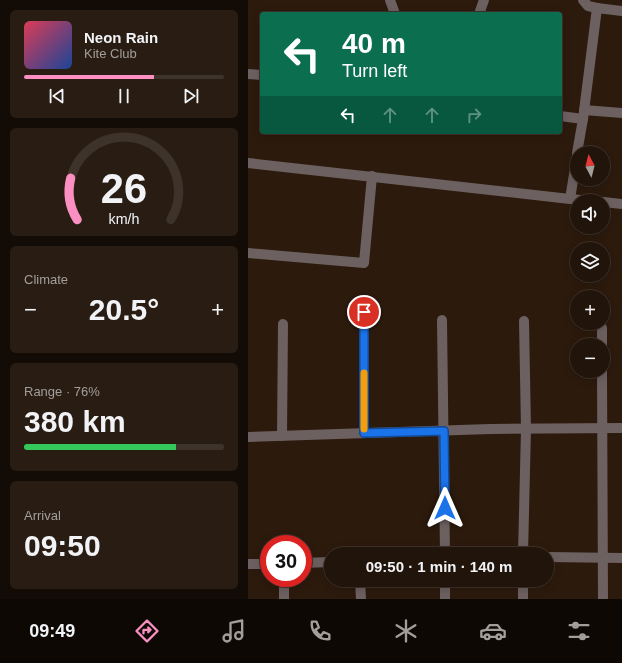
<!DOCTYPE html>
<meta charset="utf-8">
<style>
body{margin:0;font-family:Helvetica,sans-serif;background:#291d13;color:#f1f3f6;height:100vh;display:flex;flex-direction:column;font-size:15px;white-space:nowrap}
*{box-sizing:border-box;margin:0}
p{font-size:13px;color:#a29e9c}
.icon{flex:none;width:22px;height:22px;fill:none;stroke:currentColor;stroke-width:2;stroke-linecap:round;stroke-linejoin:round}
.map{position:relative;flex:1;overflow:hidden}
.details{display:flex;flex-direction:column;gap:10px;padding:10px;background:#120b06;width:248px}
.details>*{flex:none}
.banner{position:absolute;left:12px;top:12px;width:302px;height:122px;border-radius:4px;box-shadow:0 2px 10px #0003,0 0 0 1px #3e332b;background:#0b6e4f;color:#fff;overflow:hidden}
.needle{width:26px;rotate:353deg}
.controls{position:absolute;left:322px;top:146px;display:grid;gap:8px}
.controls a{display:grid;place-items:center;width:40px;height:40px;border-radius:50%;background:#21140a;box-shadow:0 2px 10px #0003,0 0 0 1px #3e332b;font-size:20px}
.speed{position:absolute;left:12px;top:535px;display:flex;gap:8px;font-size:20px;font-weight:700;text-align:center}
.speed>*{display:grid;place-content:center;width:52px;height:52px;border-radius:50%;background:#21140a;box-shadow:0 2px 10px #0003,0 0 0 1px #3e332b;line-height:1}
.speed .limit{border:6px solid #d22;background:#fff;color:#111}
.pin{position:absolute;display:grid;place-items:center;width:34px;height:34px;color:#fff;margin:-17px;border:2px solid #fff;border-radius:50%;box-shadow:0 1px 4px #0007}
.me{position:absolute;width:44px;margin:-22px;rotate:0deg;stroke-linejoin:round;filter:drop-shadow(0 0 3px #0008)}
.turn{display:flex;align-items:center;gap:14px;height:84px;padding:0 16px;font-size:18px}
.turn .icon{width:52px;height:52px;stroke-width:2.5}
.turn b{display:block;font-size:28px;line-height:34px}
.lanes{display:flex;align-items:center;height:38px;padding:0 16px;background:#0003;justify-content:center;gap:20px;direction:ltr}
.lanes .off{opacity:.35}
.big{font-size:30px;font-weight:600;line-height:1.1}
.details .card{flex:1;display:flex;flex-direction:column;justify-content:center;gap:6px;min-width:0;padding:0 14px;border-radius:6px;background:#291d13}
.details .dial{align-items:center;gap:0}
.dial svg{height:104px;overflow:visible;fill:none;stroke:#3e332b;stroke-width:7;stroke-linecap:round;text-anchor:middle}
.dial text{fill:#f1f3f6;stroke:none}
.song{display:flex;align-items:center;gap:12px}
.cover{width:48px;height:48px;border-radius:6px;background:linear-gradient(135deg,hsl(350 70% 55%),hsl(220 70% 35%))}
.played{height:4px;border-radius:2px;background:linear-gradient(90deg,#fc8fc2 65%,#3e332b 65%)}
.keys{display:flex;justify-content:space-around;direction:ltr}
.heat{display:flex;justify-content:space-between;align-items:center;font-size:22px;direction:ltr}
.charge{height:6px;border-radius:3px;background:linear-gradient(90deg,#34c759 76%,#3e332b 0)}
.trip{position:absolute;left:76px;top:547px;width:230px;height:40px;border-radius:20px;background:#21140a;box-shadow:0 2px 10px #0003,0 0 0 1px #3e332b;font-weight:600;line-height:40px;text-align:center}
.menu{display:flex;height:64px;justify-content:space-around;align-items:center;background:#0d0804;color:#a29e9c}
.menu .icon{width:28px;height:28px}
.menu .on{color:#fc8fc2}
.menu b{font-size:18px;color:#f1f3f6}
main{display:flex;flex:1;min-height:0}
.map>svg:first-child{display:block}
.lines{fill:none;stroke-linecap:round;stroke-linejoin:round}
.minor{stroke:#6d6060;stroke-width:10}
.route-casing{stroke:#114b97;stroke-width:10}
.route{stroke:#1a73e8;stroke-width:7}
.slow{stroke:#f59e0b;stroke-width:7}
</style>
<main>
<section class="details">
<div class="card">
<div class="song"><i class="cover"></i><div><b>Neon Rain</b><p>Kite Club</p></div></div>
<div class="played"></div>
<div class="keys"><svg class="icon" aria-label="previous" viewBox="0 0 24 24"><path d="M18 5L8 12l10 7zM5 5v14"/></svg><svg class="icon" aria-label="pause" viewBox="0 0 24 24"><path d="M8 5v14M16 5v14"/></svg><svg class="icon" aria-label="next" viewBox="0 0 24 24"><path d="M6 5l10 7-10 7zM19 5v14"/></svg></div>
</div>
<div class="card dial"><svg viewBox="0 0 100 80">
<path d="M14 69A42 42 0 1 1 86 69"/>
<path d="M14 69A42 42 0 0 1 9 37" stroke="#fc8fc2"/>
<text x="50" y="56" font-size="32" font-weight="700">26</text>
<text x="50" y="72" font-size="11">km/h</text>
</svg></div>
<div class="card"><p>Climate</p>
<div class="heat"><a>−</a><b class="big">20.5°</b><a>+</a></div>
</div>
<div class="card"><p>Range · 76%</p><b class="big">380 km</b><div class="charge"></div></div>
<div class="card"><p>Arrival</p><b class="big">09:50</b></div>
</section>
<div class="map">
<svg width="374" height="599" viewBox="0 0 374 599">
<rect width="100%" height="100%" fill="#2c1a0d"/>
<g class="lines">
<g class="minor">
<polyline points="142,0 147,14"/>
<polyline points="335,0 340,6 349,8"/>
<polyline points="231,14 236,0"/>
<polyline points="0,74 14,75"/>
<polyline points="336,110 374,113"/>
<polyline points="312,116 335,119"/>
<polyline points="329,153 335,119 349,8 374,11"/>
<polyline points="0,163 322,199 329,156"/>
<polyline points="322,199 343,201"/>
<polyline points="355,202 374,204"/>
<polyline points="0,253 116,263 124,176"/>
<polyline points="116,311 116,433"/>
<polyline points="194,320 197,554"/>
<polyline points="354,328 354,345"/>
<polyline points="354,371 355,599"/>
<polyline points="34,436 35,324"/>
<polyline points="0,437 242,429 374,428"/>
<polyline points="275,554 278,429 276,321"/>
<polyline points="299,557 374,558"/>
<polyline points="55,563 83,562"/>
<polyline points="0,564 21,564"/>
<polyline points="36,578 36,599"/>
<polyline points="112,580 113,599"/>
<polyline points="197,599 197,580"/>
<polyline points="275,599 275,580"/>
</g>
</g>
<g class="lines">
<g class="route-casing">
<polyline id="route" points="116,312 116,433 196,431 197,508"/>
</g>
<use href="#route" class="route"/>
<polyline class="slow" points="116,373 116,429"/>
</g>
</svg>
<div class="controls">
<a><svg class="needle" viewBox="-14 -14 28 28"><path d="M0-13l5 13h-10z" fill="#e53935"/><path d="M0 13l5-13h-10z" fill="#a29e9c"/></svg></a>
<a><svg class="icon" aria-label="sound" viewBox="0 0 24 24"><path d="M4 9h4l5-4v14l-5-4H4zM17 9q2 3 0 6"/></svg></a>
<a><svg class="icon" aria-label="layers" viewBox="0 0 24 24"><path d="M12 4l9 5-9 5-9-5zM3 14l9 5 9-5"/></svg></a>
<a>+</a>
<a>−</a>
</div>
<div class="speed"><div class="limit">30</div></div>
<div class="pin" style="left:116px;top:312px;background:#d93025"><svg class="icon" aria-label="arrive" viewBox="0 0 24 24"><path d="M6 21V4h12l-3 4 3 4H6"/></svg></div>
<svg class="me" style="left:197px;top:508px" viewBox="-20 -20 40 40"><path d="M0-17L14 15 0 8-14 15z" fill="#1a73e8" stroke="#fff" stroke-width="4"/></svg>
<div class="trip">09:50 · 1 min · 140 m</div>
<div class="banner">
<div class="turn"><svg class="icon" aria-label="left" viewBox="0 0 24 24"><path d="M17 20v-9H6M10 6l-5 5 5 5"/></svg><div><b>40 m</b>Turn left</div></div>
<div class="lanes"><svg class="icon" aria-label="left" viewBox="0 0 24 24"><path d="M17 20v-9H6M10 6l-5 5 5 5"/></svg><svg class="icon off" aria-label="ahead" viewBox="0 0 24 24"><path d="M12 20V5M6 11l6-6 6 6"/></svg><svg class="icon off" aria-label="ahead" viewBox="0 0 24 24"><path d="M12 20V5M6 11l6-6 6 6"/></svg><svg class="icon off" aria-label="right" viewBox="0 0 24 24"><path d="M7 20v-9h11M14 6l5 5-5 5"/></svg></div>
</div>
</div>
</main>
<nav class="menu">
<b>09:49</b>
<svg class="icon on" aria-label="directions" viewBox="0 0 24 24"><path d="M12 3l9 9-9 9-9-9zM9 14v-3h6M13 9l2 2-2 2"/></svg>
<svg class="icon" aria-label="music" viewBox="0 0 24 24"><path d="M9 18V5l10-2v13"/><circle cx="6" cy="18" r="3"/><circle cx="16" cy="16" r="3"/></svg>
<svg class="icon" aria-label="phone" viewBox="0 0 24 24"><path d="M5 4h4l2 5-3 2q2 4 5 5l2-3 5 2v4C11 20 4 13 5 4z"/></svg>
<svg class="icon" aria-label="climate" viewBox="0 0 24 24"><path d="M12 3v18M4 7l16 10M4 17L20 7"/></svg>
<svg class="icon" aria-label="car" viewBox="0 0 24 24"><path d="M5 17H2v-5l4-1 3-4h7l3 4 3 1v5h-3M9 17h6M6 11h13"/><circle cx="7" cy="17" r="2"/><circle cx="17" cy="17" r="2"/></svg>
<svg class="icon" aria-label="filters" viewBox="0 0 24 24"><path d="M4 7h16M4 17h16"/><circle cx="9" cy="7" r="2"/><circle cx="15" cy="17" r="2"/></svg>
</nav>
